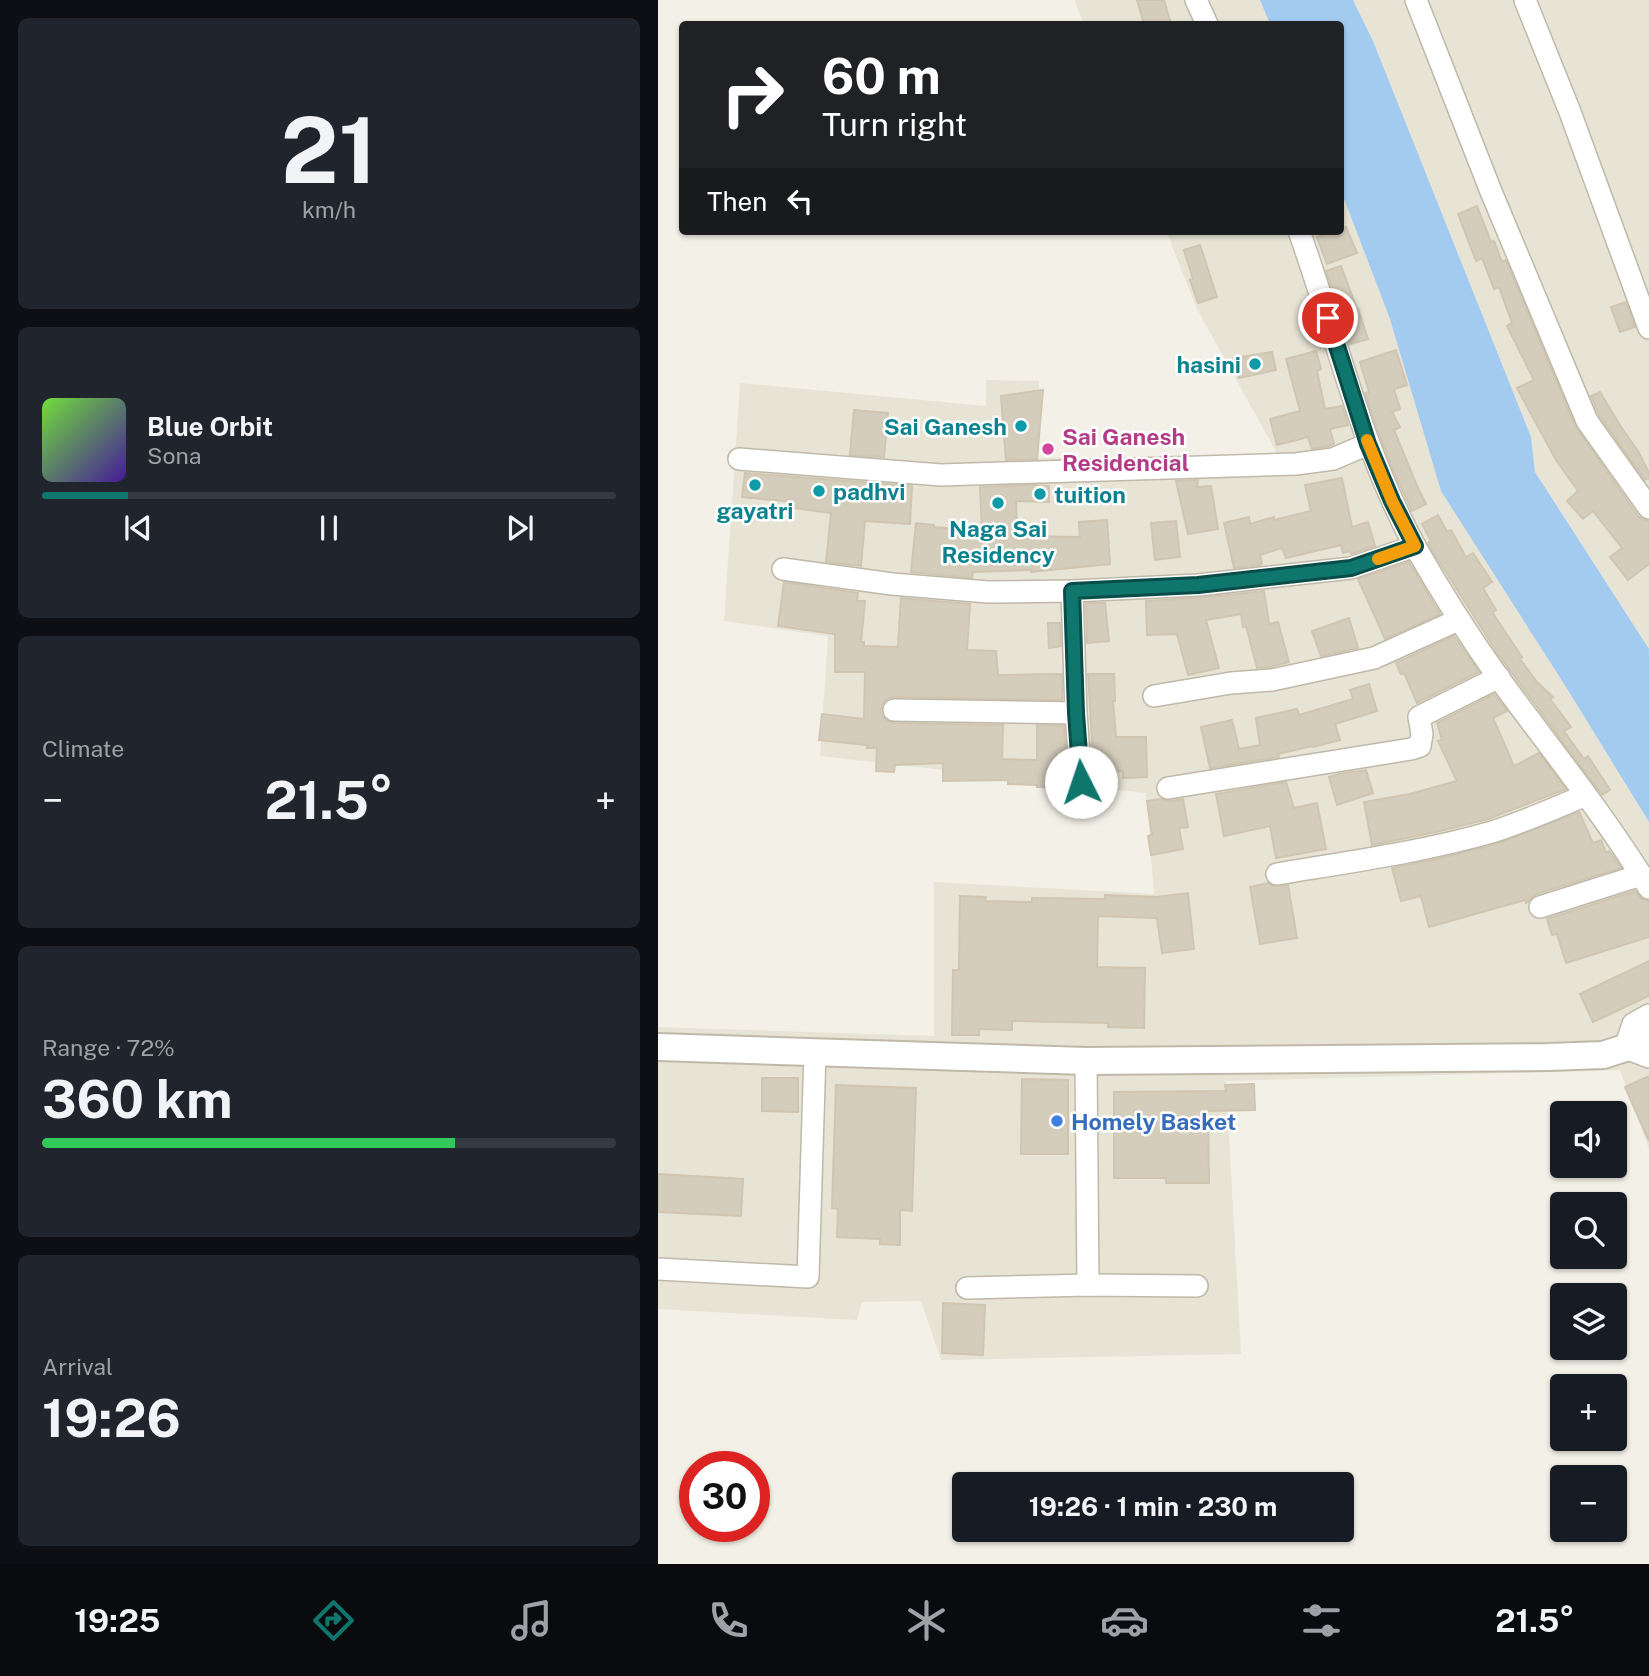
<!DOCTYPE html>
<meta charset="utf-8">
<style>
body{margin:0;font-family:"Public Sans",sans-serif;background:#20242c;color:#f1f3f6;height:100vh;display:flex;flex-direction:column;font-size:26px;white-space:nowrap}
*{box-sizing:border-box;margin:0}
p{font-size:23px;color:#9ea1a6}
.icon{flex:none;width:38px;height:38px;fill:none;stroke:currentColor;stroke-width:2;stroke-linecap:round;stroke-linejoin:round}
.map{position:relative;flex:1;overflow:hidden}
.side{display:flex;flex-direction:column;gap:18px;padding:18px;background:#0d0f14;width:658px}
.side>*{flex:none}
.banner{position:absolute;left:21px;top:21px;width:665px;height:214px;border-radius:7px;box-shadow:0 2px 5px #0004;background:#202124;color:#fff;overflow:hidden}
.tools{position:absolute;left:892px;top:1101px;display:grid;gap:14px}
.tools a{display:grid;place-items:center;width:77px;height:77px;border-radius:7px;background:#171b24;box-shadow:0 2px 5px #0004;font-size:35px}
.speed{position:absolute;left:21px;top:1451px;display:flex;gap:14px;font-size:35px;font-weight:700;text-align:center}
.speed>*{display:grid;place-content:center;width:91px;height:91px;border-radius:50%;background:#171b24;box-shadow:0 2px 5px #0004;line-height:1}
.speed .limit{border:10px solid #d22;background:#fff;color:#111}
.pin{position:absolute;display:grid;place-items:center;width:60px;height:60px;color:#fff;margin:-30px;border:4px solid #fff;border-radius:50%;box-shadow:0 2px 7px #0007}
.me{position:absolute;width:77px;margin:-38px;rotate:356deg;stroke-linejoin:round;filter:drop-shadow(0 0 5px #0008)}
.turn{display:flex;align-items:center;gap:24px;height:147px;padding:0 28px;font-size:32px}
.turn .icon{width:91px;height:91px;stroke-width:2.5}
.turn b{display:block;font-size:49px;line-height:60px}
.then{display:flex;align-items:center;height:66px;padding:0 28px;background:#0003;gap:14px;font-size:26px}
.big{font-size:52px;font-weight:700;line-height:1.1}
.side .tile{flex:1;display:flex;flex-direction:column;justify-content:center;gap:10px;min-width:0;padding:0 24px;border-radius:10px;background:#20242c}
.side .dial{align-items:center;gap:0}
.dial b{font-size:91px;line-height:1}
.song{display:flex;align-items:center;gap:21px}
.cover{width:84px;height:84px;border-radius:10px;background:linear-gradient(135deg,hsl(100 70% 55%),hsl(260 70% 35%))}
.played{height:7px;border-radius:4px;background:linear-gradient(90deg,#0f766e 15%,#363941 15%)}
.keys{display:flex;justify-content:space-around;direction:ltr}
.heat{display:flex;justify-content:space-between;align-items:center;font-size:38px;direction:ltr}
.charge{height:10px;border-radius:5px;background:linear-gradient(90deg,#34c759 72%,#363941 0)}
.trip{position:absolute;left:294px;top:1472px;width:402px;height:70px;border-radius:7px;background:#171b24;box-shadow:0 2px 5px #0004;font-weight:700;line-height:70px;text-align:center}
.tabs{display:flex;height:112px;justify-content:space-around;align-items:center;background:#090b0e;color:#9ea1a6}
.tabs .icon{width:49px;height:49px}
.tabs .current{color:#0f766e}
.tabs b{font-size:32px;color:#f1f3f6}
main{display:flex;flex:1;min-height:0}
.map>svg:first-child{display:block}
.residential{fill:#e7e3d5}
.water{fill:#a3cbf0}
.building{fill:#d5cdbc;stroke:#d0c5b0;stroke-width:2}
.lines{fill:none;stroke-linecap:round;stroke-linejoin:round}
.minor-casing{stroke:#bfb9a9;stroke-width:24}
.tertiary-casing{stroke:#bfb9a9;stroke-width:30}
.minor{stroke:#fff;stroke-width:21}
.tertiary{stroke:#fff;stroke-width:26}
.route-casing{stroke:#0a4d48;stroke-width:18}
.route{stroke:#0f766e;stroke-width:12}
.slow{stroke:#f59e0b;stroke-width:12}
.culture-dot{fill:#0f9aa8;stroke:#fff;stroke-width:2.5}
.hotel-dot{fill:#d1479c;stroke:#fff;stroke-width:2.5}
.shop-dot{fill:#3f7fe0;stroke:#fff;stroke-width:2.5}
.labels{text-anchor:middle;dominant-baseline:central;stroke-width:5;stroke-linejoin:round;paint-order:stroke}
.culture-label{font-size:23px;font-weight:bold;fill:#0d838f;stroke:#fff;text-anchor:end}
.hotel-label{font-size:23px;font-weight:bold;fill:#b23c85;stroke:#fff;text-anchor:start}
.shop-label{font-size:23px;font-weight:bold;fill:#366cbe;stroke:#fff;text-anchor:start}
</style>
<main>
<section class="side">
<div class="tile dial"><b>21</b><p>km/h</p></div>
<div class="tile">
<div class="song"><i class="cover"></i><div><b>Blue Orbit</b><p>Sona</p></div></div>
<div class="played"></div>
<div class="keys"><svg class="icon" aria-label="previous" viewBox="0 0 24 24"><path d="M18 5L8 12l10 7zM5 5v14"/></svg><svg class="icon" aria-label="pause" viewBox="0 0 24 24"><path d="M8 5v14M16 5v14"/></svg><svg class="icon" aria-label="next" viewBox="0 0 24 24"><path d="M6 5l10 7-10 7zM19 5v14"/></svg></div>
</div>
<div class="tile"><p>Climate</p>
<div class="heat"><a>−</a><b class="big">21.5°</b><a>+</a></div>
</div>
<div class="tile"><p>Range · 72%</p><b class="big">360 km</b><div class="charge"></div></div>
<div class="tile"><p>Arrival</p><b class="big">19:26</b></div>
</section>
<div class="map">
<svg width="991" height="1564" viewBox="0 0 991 1564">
<rect width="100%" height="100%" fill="#f3f0e7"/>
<g class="residential">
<polygon points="416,0 602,0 612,24 426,24"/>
<polygon points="695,0 991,0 991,649 877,472 873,437 715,41"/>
<polygon points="683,191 732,319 908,687 991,822 991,1149 962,1070 568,1081 583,1354 283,1360 263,1301 204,1302 199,1320 0,1309 0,1027 276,1036 276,882 496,894 488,793 162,756 170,636 66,621 82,383 328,406 328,380 381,381 381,458 621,457 539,309 508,231 682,231"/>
</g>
<polygon class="water" points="602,0 695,0 715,41 873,437 877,472 991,649 991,822 908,687 783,491 732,319 683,191 682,24 612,24"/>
<g class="building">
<polygon points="479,0 506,0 513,24 486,24"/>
<polygon points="819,206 833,242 836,241 844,262 848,260 917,426 980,516 985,520 991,521 991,564 970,580 952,557 964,548 935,511 925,519 909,501 920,491 898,460 859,388 876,380 849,326 854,323 841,287 836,289 824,258 818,261 800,214"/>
<polygon points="688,227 699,253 669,264 659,237 676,231 682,231 682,229"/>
<polygon points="542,245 559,297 540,303 532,280 535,279 526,250"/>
<polygon points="683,266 699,309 700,309 710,339 692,344 668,271"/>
<polygon points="968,302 977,327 962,332 953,307"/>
<polygon points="738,350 749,385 736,389 742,409 734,412 742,427 736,430 759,486 768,504 754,511 734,467 719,428 707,393 711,392 702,362"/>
<polygon points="658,351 663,369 659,371 667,409 684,406 690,425 672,429 676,444 671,446 654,449 650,437 619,445 612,419 642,411 628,359"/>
<polygon points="614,352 618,370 581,378 576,358"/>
<polygon points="385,390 379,459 348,460 343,396"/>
<polygon points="942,392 963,427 980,451 991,473 991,478 987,480 941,415 933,396"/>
<polygon points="196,410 230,413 226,457 192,455"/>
<polygon points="87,473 254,486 252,524 207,521 203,566 168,562 173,513 135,508 136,502 84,497"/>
<polygon points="684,478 694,527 710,522 717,546 693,554 692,551 685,553 683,545 628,558 624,548 602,555 604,563 602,565 576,568 566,523 591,517 592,524 616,517 616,520 653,511 647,485"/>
<polygon points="540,480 539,487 553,486 560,529 530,534 518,481"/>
<polygon points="376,485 391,486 391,502 358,501 359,536 422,537 421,522 449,520 452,564 373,572 373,570 315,572 314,578 253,572 258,523 276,525 276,527 324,531 322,487"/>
<polygon points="780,515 789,532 793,530 808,557 815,553 834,582 825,588 838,610 834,612 864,657 862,659 879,682 895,697 892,699 913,727 906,731 926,759 930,756 952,790 944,795 840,654 779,558 770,543 773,541 764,524"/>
<polygon points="518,521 522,557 497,560 493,523"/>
<polygon points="751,562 782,614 727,639 700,579"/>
<polygon points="126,582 200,593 199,601 207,601 203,642 206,642 206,646 240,647 243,598 312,604 309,650 338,651 340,675 404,674 404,700 236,697 230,698 225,703 223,709 224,716 229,721 236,723 345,725 344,759 379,760 379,725 406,726 409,787 379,787 379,785 350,784 350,780 285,781 285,763 237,765 236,772 218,771 219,748 209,748 209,745 161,740 164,714 206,719 207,672 177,672 177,634 120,626"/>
<polygon points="606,591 611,624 620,622 631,662 612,667 599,668 588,626 585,627 583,614 548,620 561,668 530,675 519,634 489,635 488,601 541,598"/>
<polygon points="428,603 447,603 451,641 429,643"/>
<polygon points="691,618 700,648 663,656 654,631"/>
<polygon points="390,623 402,623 403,646 391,648"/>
<polygon points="796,636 821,672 759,703 746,673 743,674 738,663"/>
<polygon points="430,674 456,674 457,701 455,701 458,737 488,737 489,777 465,778 465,771 436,773"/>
<polygon points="711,684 719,711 677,724 682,740 655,747 654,746 620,754 621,757 552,768 543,727 574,720 581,749 602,745 598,718 639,709 641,715 695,699 692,690"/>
<polygon points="836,694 849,711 835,718 856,766 881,753 908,789 830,819 778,832 714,845 706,802 752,794 799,781 780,741 784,740 779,723"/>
<polygon points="708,770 715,793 679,805 671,777 681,774"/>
<polygon points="628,782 636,808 659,803 668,849 618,858 612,826 566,836 558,794"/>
<polygon points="503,799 511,801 525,799 530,827 521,828 525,849 493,855 490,836 494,835 489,801"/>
<polygon points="921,812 935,843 943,840 948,853 951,851 963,868 878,894 868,903 867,900 771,927 763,896 743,901 734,868 784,858 838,844"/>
<polygon points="610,883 615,886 630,885 639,938 602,944 592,887"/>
<polygon points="977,891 984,899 991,901 991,937 908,963 899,934 894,935 889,919"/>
<polygon points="530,893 536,949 504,953 499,918 440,916 439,967 487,968 486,1028 450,1027 450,1023 354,1021 354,1030 321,1029 321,1035 294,1035 295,970 301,970 302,896 328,897 327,901 374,902 374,898 447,899 447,895 498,897"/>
<polygon points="991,961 991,996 935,1022 922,994"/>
<polygon points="991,1076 991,1141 967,1087"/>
<polygon points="104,1078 140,1078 140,1112 104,1111"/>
<polygon points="364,1079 410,1080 410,1154 363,1154"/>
<polygon points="596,1084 597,1110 550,1111 551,1183 508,1183 508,1178 456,1178 456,1092 568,1091 567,1085"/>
<polygon points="178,1085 258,1088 254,1211 242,1210 242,1245 222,1244 222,1239 179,1237 180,1209 174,1208"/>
<polygon points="0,1174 85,1179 83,1216 0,1212"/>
<polygon points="285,1303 327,1305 325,1355 284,1353"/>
</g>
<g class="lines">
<g class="minor-casing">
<g id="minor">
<polyline points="538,0 549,24"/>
<polyline points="758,0 832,189 929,421 991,508"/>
<polyline points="867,0 912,112 991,328"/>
<path d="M641 231C679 337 703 449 758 548 783 592 811 636 840 677 891 747 946 814 991 888"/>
<polyline points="81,459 283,475 638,464 675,459 710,444"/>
<polyline points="125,569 234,584 330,592 414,591 540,585 693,568 757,546"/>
<polyline points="414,591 418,713 423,782"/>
<polyline points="496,696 573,683 614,680 716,658 800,620"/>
<polyline points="236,710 418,713"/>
<polyline points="510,788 753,749 762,746 764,734 761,717 841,677"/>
<path d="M619 874C691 862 764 852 834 832 866 822 897 808 928 795"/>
<polyline points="882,907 983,875"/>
<polyline points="991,1015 975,1024 967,1048 991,1057"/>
<polyline points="428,1061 430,1285"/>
<polyline points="0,1269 150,1277 157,1053"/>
<polyline points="309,1288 430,1285 539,1286"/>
</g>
</g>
<g class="tertiary-casing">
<polyline id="tertiary" points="0,1047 428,1061 890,1057 945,1055 967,1048 991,1036"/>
</g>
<use href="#minor" class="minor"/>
<use href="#tertiary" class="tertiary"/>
</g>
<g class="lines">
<g class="route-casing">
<polyline id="route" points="423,782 418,713 414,591 540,585 693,568 757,546 734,501 710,444 670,318"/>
</g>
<use href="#route" class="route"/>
<polyline class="slow" points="709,440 734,501 757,546 720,559"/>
</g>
<g class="culture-dot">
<circle cx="597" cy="364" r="7"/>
<circle cx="363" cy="426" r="7"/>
<circle cx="97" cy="485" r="7"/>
<circle cx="161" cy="491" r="7"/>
<circle cx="382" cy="494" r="7"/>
<circle cx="340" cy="503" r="7"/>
</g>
<circle class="hotel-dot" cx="390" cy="449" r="7"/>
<circle class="shop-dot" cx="399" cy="1121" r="7"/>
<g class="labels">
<g class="culture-label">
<text x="583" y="364">hasini</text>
<text x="349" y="426">Sai Ganesh</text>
<text x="175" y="491" text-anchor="start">padhvi</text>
<text x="396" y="494" text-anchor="start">tuition</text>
<text x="97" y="510" text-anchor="middle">gayatri</text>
<text x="340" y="528" text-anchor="middle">Naga Sai<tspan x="340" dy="26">Residency</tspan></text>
</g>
<g class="hotel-label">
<text x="404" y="436">Sai Ganesh<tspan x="404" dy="26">Residencial</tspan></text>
</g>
<g class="shop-label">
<text x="413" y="1121">Homely Basket</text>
</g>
</g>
</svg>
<div class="tools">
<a><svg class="icon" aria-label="sound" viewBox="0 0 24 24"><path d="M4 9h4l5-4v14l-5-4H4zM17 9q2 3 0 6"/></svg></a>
<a><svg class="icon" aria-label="search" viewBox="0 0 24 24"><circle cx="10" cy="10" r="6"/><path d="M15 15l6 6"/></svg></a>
<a><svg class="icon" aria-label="layers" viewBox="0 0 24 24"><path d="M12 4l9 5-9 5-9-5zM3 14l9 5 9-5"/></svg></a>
<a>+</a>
<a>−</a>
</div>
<div class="speed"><div class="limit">30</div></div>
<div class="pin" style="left:670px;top:318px;background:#d93025"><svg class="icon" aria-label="arrive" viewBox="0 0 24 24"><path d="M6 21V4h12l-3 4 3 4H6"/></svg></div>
<svg class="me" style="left:423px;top:782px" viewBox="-20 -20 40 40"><circle r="19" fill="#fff"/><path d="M0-13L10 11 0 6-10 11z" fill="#0f766e"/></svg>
<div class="trip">19:26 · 1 min · 230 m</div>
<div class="banner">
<div class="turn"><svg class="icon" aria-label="right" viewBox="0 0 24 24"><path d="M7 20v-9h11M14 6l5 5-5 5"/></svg><div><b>60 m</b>Turn right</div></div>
<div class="then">Then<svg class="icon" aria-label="left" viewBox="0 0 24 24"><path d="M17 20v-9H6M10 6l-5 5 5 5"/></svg></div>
</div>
</div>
</main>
<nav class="tabs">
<b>19:25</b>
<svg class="icon current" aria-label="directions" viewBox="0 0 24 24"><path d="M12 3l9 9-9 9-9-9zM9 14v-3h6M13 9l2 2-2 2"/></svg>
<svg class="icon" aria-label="music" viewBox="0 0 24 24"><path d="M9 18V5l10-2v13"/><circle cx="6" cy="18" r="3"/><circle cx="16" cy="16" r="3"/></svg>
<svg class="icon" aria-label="phone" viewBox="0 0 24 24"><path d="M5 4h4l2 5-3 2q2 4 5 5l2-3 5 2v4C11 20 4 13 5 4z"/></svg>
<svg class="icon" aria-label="climate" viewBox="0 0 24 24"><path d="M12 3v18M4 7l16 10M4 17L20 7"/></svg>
<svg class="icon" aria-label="car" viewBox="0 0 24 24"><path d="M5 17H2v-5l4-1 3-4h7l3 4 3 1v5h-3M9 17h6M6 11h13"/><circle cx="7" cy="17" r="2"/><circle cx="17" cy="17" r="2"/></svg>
<svg class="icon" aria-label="filters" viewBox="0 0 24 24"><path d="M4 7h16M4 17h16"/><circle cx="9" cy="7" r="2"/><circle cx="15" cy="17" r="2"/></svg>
<b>21.5°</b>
</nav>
